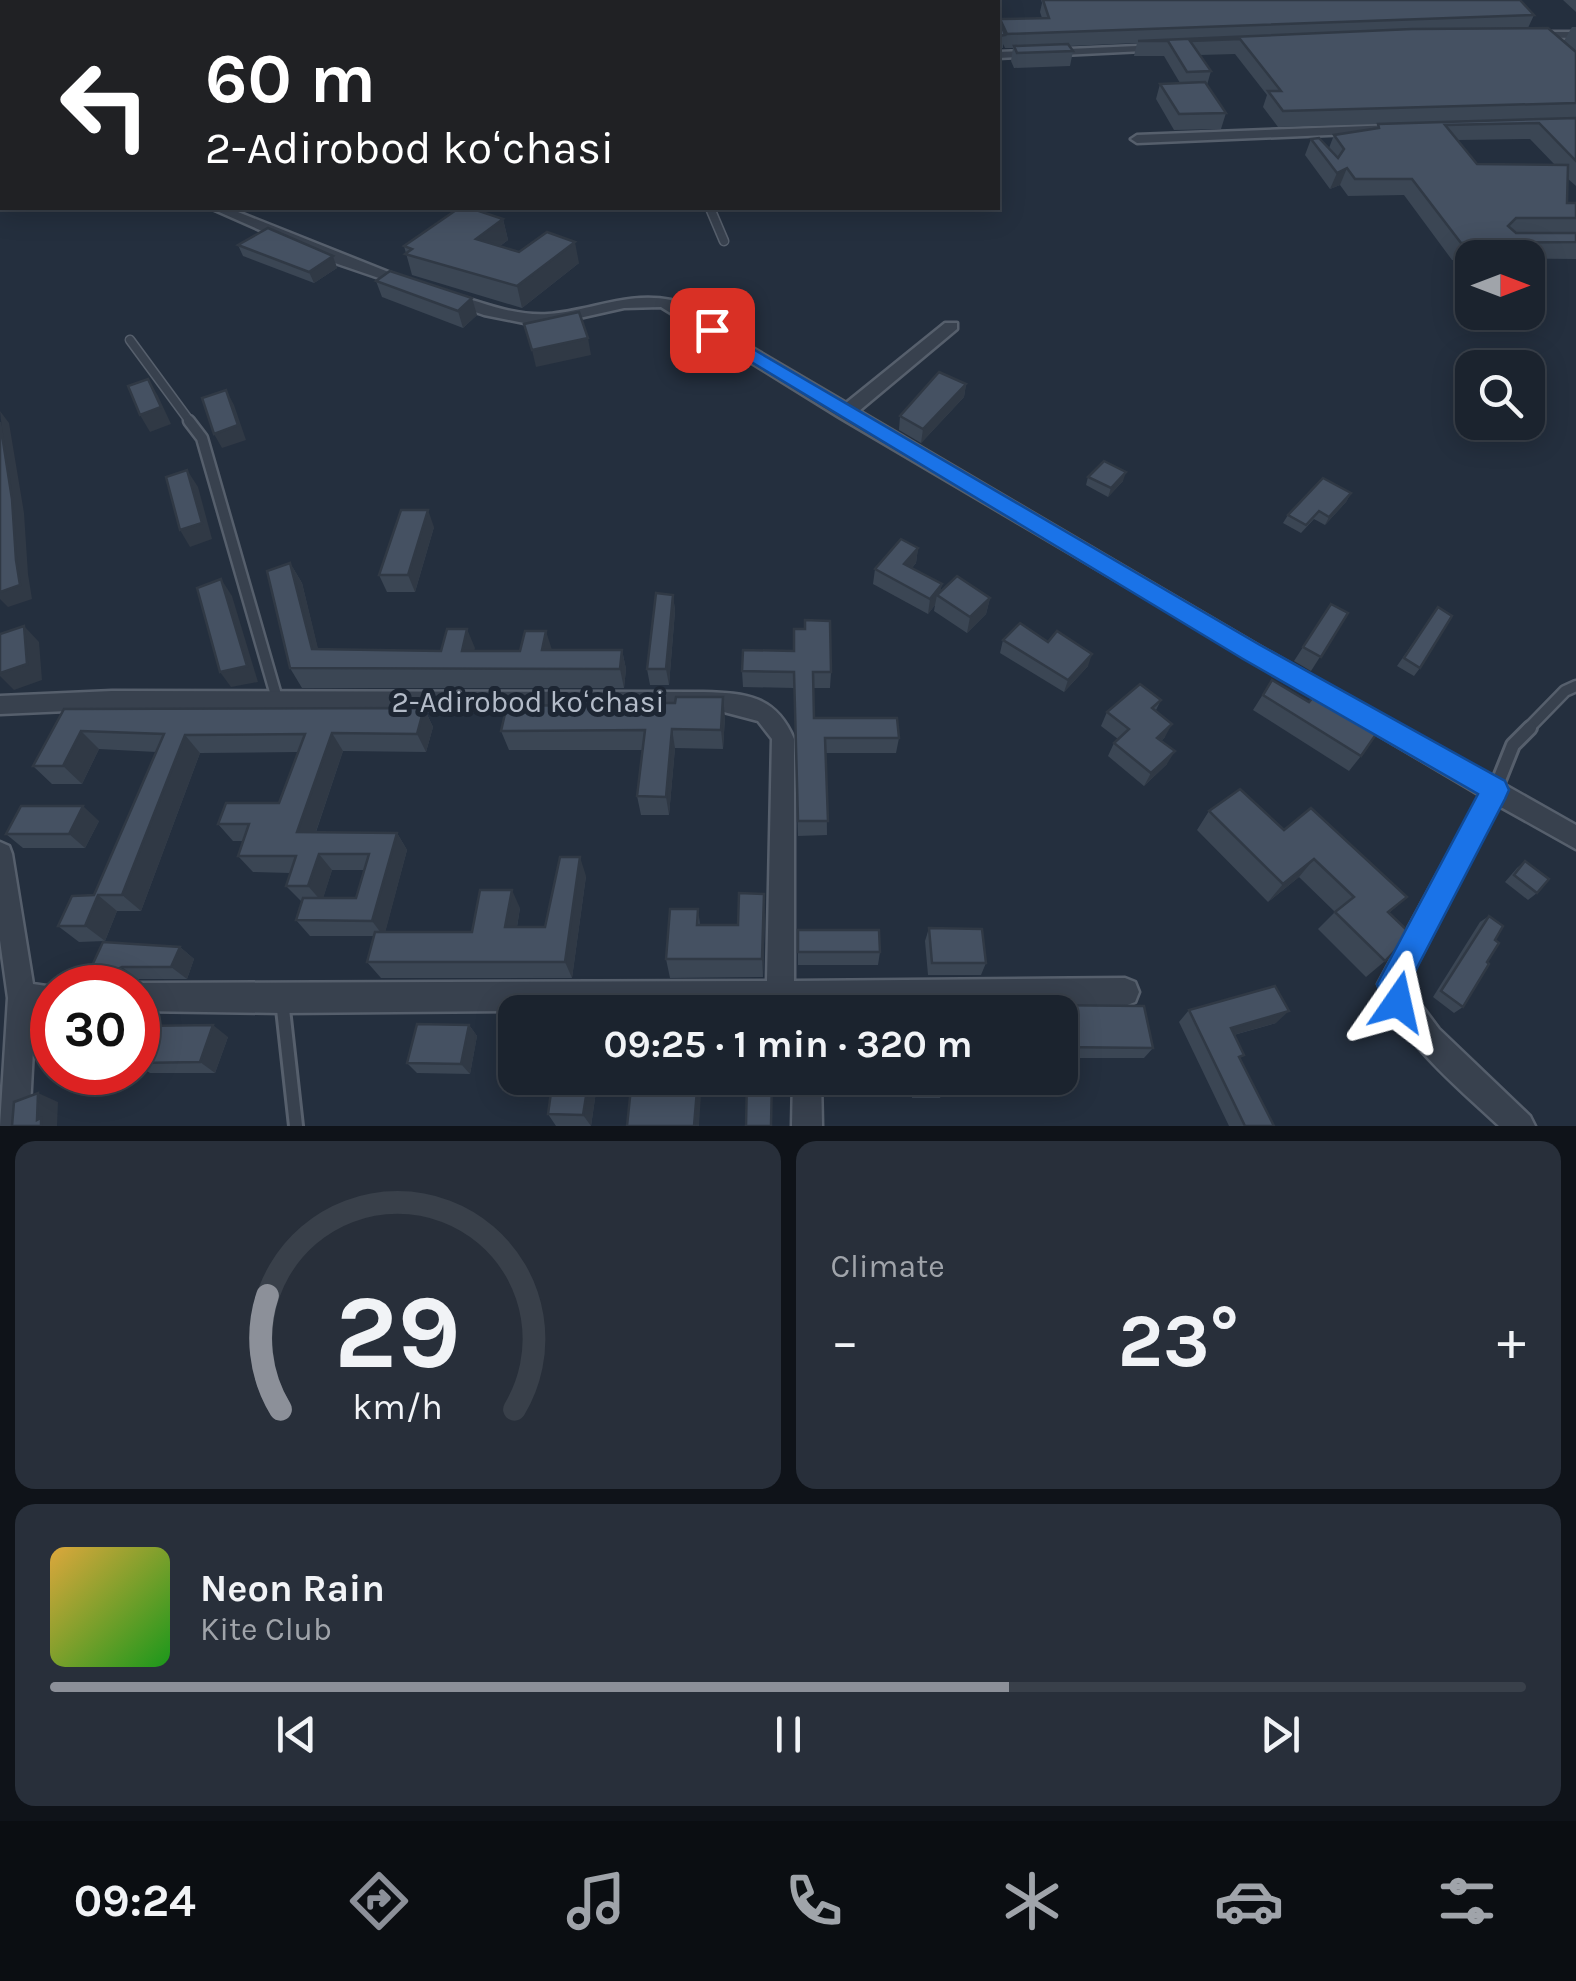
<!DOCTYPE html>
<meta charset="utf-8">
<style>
body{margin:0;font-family:Karla,sans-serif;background:#282f3a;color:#f1f3f6;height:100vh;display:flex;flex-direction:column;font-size:38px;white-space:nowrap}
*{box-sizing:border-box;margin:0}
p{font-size:32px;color:#a0a4aa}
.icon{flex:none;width:55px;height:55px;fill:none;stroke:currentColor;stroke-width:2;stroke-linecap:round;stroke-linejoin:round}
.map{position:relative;height:1126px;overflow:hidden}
.panel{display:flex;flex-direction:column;gap:15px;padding:15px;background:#0f1319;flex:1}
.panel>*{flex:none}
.hud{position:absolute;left:0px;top:0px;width:1000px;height:210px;box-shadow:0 5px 25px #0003,0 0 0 2px #39404a;background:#202124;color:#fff;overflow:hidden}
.needle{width:65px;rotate:90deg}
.controls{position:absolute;left:1455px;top:240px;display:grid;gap:20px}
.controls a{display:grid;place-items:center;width:90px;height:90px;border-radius:20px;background:#1b232e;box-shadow:0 5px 25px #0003,0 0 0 2px #39404a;font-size:50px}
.speed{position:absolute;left:30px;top:965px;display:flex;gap:20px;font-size:50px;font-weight:700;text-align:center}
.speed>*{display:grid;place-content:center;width:130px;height:130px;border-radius:50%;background:#1b232e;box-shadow:0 5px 25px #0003,0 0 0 2px #39404a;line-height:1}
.speed .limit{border:15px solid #d22;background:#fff;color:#111}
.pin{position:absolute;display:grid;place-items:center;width:85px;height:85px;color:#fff;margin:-42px;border-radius:20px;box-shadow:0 5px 15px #0006}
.me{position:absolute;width:110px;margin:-55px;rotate:11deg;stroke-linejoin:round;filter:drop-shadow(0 0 8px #0008)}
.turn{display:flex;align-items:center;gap:35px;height:210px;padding:0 40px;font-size:45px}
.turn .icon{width:130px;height:130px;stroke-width:2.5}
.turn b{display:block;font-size:70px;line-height:85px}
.big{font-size:75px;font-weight:700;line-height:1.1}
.panel .widget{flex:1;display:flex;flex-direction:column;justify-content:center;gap:15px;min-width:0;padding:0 35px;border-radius:20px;background:#282f3a}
.panel .dial{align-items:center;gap:0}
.dial svg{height:260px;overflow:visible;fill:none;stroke:#39404a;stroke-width:7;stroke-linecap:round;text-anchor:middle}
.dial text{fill:#f1f3f6;stroke:none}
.song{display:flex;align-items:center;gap:30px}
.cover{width:120px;height:120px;border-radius:15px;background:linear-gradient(135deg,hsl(40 70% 55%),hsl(120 70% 35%))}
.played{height:10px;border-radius:5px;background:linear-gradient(90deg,#8c9099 65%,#39404a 65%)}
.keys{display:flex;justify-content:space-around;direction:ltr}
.heat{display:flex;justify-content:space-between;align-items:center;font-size:55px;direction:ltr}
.panel .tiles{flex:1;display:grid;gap:15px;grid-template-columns:1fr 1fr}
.widget:last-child{grid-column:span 2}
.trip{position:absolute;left:498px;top:995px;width:580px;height:100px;border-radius:20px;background:#1b232e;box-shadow:0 5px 25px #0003,0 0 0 2px #39404a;font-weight:700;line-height:100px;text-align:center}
.tabs{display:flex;height:160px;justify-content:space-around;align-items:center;background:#0b0e12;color:#a0a4aa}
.tabs .icon{width:70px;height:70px}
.tabs .active{color:#8c9099}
.tabs b{font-size:45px;color:#f1f3f6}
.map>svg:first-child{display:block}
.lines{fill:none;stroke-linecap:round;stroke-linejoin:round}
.lane-far2-casing{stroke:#565f6c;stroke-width:11}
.lane-far1-casing{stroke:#565f6c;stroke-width:15}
.lane-casing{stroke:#565f6c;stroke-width:18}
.street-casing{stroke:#565f6c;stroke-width:5}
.lane-far2{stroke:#38414e;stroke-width:8}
.lane-far1{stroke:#38414e;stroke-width:10}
.lane{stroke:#38414e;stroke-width:12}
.street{fill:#38414e;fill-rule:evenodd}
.wall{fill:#3b4654;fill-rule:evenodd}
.shaded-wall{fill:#303945}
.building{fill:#455162;stroke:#303945;stroke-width:2.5}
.route{fill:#1a73e8;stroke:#114b97;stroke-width:2.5}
.labels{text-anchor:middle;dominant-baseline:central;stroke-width:10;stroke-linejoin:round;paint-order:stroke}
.street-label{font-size:30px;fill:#b4bcc9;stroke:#1d2633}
</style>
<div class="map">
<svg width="1576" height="1126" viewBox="0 0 1576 1126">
<rect width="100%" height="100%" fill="#242f3e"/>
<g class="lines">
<g class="lane-far2-casing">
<g id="lane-far2">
<polyline points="710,208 724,241"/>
<polyline points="130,340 191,423"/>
</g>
</g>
<g class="lane-far1-casing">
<g id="lane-far1">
<polyline points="189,421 202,438 278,702"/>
<polyline points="1527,730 1565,691 1576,686"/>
</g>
</g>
<g class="lane-casing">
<g id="lane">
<polyline points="1495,790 1513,745 1530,728"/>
<polyline points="282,1000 296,1126"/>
</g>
</g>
<g class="street-casing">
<g id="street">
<polygon points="1525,32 1576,32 1576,38 1529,37 1523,34"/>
<polygon points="1160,45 1166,48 1164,50 998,58 998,52"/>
<polygon points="1394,125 1398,126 1398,132 1137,143 1131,139 1137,135"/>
<polygon points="210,208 228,208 416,283 408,288 332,262"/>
<path d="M449 293C482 302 512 316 548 314 590 311 628 291 671 300L846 403 945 323H957V329L859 411 1259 646 1576 825V849L1499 806 1406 985 1439 1029 1530 1116 1535 1126H1499C1453 1083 1403 1043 1378 984L1480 795 839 417 661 307 624 308 557 323 529 324 484 315 443 301 441 298Z"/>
<path d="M112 691 703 692C747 693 776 696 794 739V981L1125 978 1135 982 1139 992 1135 1002 1125 1006 282 1013 138 1011V988H128L138 983 767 981 772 739 758 721 720 711 112 709 0 714V696Z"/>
<polygon points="0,842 9,846 12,854 33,984 60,988 52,988 52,1011 35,1012 29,1126 0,1126 8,998 0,940"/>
<polygon points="793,1078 821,1078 822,1126 792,1126"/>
</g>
</g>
<use href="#lane-far2" class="lane-far2"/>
<use href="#lane-far1" class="lane-far1"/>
<use href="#lane" class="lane"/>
<use href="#street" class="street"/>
</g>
<g class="wall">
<polygon points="0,0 126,0 127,2 2,2 2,106 0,106"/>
<path d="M1041 0H1520L1534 15 1528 28 1564 41 1572 27H1576V186L1567 178V203H1576V259L1472 258V260H1452L1404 195 1348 196 1340 185 1330 189 1305 155 1311 139 1329 148 1334 135 1376 128 1378 124 1278 127 1263 107 1267 95 1235 54 1200 55 1211 71 1207 85 1226 113 1221 129 1174 130 1156 99 1160 84 1180 83 1164 56H1134L1137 43 1069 46 1073 51 1070 66 1014 68 1011 61 1013 48H1005L1003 44V48H998V15L1000 21V19L1042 18 1040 12 1042 3ZM1530 139 1555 165 1477 164 1458 140Z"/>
<polygon points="1563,0 1576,0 1576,12"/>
<rect x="0" y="111" width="2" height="30"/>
<polygon points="503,219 508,240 500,246 519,252 579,263 522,308 412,275 404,246"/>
<polygon points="238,245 333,256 337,268 314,283 243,256"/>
<polygon points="376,281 477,315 463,328 382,297"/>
<polygon points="966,384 964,397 921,443 899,430 900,416"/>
<polygon points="1088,477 1123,481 1108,497 1086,485"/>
<polygon points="1351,493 1346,502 1325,525 1314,519 1301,533 1283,523 1288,515"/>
<polygon points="434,527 415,592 387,592 379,575"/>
<polygon points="918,548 916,563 912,568 942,584 940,591 990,598 986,614 967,633 934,611 935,605 928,614 873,584 875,569"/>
<polygon points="290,563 302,583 318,650 441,651 467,629 474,651 622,650 626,669 624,688 302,688 290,668"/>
<polygon points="673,595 675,611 669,685 650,685 647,669"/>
<polygon points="1331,604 1348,613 1311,671 1294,661"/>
<polygon points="1438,607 1420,668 1414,676 1397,666"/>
<polygon points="1003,640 1088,666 1064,692 1000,653"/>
<polygon points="742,671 831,672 830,688 813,688 814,718 899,738 896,753 826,753 827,835 798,836 794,688 743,687"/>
<polygon points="1272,680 1361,756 1349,771 1253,710"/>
<polygon points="1161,700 1156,710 1165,737 1161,741 1167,764 1144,786 1108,756 1114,743 1118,739 1101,726 1107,712"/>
<polygon points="618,703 725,717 723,749 675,748 669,815 641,815 637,796 642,750 509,750 501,731 593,706"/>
<path d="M424 708 433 727 426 752 343 751 316 832 397 833 407 850 385 932H472L520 908 517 927H545L586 876 572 978H381L367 962 374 936H310L296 920 302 902 286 886 290 873 253 872 238 856 243 841H233L218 824 279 803 298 752 200 753 141 911H117L105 941 79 942 58 926 94 895 156 752 99 749 82 784H52L33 766 64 709ZM332 870H364L356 898H323Z"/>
<polygon points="1209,811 1284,830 1407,897 1389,913 1385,961 1366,977 1318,929 1335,912 1299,877 1268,902 1197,830"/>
<polygon points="99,821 85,848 23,848 6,834"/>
<polygon points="1525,861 1537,893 1528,900 1505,882 1517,868"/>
<polygon points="698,909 700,925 738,925 765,914 763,977 670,978 666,959"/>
<polygon points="1489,916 1495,940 1487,962 1463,1007 1454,1013 1433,997 1480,922"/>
<polygon points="929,928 986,963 981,975 928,975 925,941"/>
<polygon points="798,930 880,952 878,965 798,965"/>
<polygon points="180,947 194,959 187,979 138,979 126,985 106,984 89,972"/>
<polygon points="1040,1005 1144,1006 1153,1048 1144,1058 1060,1058 1060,1012 1037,1012"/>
<polygon points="1189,1010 1276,1023 1234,1035 1240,1059 1274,1126 1229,1126 1179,1022"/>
<polygon points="469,1025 477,1036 470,1074 417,1073 407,1063"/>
<polygon points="138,1026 228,1037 215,1073 150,1073 138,1065"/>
<polygon points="598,1078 591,1126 556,1126 548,1114"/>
<polygon points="911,1078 944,1078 944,1088 940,1098 912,1098"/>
</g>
<g class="shaded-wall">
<polygon points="1347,168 1340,185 1330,189 1337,173"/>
<polygon points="503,219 508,240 481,260 476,239"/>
<polygon points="575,242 579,263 522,308 517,286"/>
<polygon points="333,256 337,268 314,283 309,272"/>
<polygon points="472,298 477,315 463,328 458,311"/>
<polygon points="588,338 591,355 536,367 532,350"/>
<polygon points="148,379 158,396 171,424 150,432 140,415"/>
<polygon points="966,384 964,397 921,443 923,429"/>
<polygon points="226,390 234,405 246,440 222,448 214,434"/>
<polygon points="0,411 9,423 24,513 28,574 32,599 8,607 0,599 0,592 16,560"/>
<polygon points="187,470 198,487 212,539 190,547 180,530"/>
<polygon points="1126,472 1123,481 1108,497 1111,488"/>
<polygon points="1351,493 1346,502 1325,525 1329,517"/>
<polygon points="428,510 434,527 415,592 408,575"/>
<polygon points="918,548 916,563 902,579 904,564"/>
<polygon points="290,563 302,583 323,669 312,649"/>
<polygon points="221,579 232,596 258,682 231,687 220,672"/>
<polygon points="942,584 939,597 937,595 935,605 928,614 930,599"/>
<polygon points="673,595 675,611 669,685 666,669"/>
<polygon points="990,598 986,614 967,633 970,617"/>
<polygon points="24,626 39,642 42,680 14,690 0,676 0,673"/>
<polygon points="467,629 475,648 470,670 462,651"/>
<polygon points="546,631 552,650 542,650"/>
<polygon points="622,650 626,669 624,688 620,669"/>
<polygon points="1092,654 1088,666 1064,692 1068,680"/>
<polygon points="723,697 725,717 723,749 721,730"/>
<polygon points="424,708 433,727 426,752 417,734"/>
<polygon points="1172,724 1165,737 1150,751 1157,738"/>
<polygon points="672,729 675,748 669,815 666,797"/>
<polygon points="81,731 99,749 82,784 63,766"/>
<polygon points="332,733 343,751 310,849 297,832"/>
<polygon points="185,735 200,753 141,911 122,895"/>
<polygon points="1175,751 1167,764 1144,786 1151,773"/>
<polygon points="83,806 99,821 85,848 69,834"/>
<polygon points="397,833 407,850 384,937 372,921"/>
<polygon points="319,854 332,870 322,902 308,886"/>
<polygon points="580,857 586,876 572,978 565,962"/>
<polygon points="1314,859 1299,877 1268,902 1283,884"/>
<polygon points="512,890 520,908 514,944 505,927"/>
<polygon points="764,894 765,914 763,977 762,959"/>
<polygon points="98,895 117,911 105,941 85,926"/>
<polygon points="180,947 194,959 187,979 171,967"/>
<polygon points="122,967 138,979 126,985 109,973"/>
<polygon points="1289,1011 1276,1023 1219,1039 1231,1028"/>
<polygon points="213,1025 228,1037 215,1073 200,1062"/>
<polygon points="469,1025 477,1036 470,1074 461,1064"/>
<polygon points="589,1078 598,1078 591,1126 583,1115"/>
<polygon points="698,1078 702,1078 699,1126 694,1126"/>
<polygon points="38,1093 58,1102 57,1126 41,1126 37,1120"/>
</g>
<g class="building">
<polygon points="0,0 117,0 116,2 2,2 2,88 0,88"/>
<polygon points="262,0 689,0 689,2 260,2"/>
<polygon points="870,0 992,0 993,2 871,2"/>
<polygon points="1043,0 1520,0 1534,15 1007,34 1000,19 1049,18"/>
<polygon points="998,15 1005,35 998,36"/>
<polygon points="1548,28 1576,52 1576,103 1283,111 1268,91 1281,91 1240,39 1190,41 1211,71 1187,72 1168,41 1138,41 1412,29"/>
<polygon points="1068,44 1073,51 1017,53 1014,46"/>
<polygon points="1205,82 1226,113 1179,114 1160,84"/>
<rect x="0" y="111" width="2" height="15"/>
<polygon points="1576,118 1576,161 1539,123 1445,125 1477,164 1568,165 1567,203 1576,203 1576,218 1516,218 1508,226 1516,233 1576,233 1576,242 1461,243 1412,179 1355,179 1347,168 1337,173 1311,139 1319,138 1338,158 1344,149 1334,135 1379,128 1378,124"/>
<polygon points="459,208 470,208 503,219 476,239 519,252 547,232 575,242 517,286 405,254 412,249 404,246"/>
<polygon points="268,228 333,256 309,272 238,245"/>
<polygon points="390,271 472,298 458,311 376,281"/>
<polygon points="579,312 588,338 532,350 524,324"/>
<polygon points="939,372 966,384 923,429 900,416"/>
<polygon points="148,379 161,407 140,415 128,386"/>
<polygon points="226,390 238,425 214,434 202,398"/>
<polygon points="0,422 12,499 16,560 20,585 0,592"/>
<polygon points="1104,461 1126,472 1111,488 1088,477"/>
<polygon points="187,470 202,523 180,530 166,477"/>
<polygon points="1323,478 1351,493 1329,517 1319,511 1306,525 1288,515"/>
<polygon points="401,510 428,510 408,575 379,575"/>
<polygon points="901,539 918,548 904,564 942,584 930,599 875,569"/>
<polygon points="290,563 312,649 441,651 447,629 467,629 462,651 520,651 525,631 546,631 542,650 622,650 620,669 290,668 267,571"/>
<polygon points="957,576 990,598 970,617 937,595"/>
<polygon points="221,579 247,666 220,672 197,588"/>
<polygon points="656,593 673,595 666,669 647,669"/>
<polygon points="1331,604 1348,613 1321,657 1303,647"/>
<polygon points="1438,607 1452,616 1420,668 1404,658"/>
<polygon points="805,620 830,621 831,672 813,672 814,718 897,718 899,738 825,738 828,821 798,821 794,672 742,671 743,650 794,651 794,629 805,629"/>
<polygon points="1020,623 1048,642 1057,631 1092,654 1068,680 1003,640"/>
<polygon points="24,626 27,664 0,673 0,634"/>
<polygon points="1272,680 1309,702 1317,692 1379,730 1361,756 1263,695"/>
<polygon points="1140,684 1161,700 1152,708 1172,724 1157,738 1175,751 1151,773 1114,743 1129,729 1107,712"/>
<polygon points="594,695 616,695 615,703 675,703 676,697 723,697 721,730 672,729 666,797 637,796 645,730 501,731 507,705 593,706"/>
<polygon points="424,708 417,734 332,733 297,832 397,833 372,921 296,920 303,898 356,898 369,854 319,854 308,886 286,886 296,856 238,856 249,824 218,824 226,803 279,803 305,734 185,735 122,895 98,895 85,926 58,926 72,896 94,895 164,734 81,731 63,766 33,766 64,709"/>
<polygon points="1240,789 1284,830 1311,808 1407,897 1388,912 1411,934 1385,961 1335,912 1354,897 1314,859 1283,884 1209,811"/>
<polygon points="21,806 83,806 69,834 6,834"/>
<polygon points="560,857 580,857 565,962 367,962 375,932 472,932 480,890 512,890 505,927 545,927"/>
<polygon points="1525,861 1549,879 1537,893 1514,875"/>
<polygon points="739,893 764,894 762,959 666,959 670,909 698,909 697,925 738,925"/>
<polygon points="1489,916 1503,926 1495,940 1499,943 1487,962 1489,964 1463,1007 1441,991"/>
<polygon points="929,928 982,929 986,963 932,963"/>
<polygon points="798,930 879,930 880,952 798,952"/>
<polygon points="103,942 180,947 171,967 122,967 109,973 89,972"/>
<polygon points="1275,986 1289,1011 1231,1028 1244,1055 1239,1057 1274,1126 1245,1126 1189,1010"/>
<polygon points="1040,1005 1144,1006 1153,1048 1060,1047 1060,1012 1042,1012"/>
<polygon points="417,1024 469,1025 461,1064 407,1063"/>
<polygon points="213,1025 200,1062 138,1063 138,1026"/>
<polygon points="553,1078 589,1078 583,1115 548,1114"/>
<polygon points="632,1078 698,1078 694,1126 627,1126"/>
<polygon points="747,1078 772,1078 771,1126 746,1126"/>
<rect x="915" y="1078" width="29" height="10"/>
<polygon points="38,1093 37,1120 41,1118 41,1126 12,1126 14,1102"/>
</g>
<polygon class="route" points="712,325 1260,645 1505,781 1509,790 1505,799 1408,985 1414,1002 1409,1014 1398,1018 1387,1014 1377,984 1478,794 1243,659 705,334 705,327"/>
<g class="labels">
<g class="street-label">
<text x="528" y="702">2-Adirobod koʻchasi</text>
</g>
</g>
</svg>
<div class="controls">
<a><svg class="needle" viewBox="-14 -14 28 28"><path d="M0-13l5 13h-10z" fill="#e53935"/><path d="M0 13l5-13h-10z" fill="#a0a4aa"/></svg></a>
<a><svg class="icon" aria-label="search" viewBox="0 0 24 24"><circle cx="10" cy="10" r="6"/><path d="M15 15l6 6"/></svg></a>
</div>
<div class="speed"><div class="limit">30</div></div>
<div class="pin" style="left:712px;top:330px;background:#d93025"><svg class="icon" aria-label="arrive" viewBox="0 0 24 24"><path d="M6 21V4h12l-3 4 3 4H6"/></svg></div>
<svg class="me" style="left:1398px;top:1002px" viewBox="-20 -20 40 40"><path d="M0-17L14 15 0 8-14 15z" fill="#1a73e8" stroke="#fff" stroke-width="4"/></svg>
<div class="trip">09:25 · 1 min · 320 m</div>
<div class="hud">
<div class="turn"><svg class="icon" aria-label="left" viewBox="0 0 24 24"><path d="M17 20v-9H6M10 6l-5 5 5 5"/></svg><div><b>60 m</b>2-Adirobod koʻchasi</div></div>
</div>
</div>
<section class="panel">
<div class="tiles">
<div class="widget dial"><svg viewBox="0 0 100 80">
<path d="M14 69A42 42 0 1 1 86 69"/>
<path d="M14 69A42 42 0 0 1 10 34" stroke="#8c9099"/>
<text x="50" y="56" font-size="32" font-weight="700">29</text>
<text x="50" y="72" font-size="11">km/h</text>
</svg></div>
<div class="widget"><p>Climate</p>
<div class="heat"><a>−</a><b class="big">23°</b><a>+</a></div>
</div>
<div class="widget">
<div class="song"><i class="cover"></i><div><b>Neon Rain</b><p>Kite Club</p></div></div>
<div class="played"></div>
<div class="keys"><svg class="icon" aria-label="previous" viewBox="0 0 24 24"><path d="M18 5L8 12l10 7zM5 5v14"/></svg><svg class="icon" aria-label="pause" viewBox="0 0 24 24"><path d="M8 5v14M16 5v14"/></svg><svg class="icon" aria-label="next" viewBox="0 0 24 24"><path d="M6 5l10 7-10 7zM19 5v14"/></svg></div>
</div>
</div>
</section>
<nav class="tabs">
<b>09:24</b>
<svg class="icon active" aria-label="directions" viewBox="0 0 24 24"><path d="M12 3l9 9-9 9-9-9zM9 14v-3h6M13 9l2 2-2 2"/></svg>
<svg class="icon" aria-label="music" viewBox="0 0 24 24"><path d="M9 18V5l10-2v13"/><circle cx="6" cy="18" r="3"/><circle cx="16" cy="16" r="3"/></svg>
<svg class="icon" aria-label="phone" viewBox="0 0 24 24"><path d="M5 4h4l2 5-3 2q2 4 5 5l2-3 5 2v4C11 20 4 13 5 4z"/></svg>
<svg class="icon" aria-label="climate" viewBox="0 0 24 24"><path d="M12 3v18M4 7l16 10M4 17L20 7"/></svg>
<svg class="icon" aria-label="car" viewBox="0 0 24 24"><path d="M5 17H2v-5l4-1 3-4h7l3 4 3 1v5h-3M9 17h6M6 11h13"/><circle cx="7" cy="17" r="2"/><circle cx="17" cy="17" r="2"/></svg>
<svg class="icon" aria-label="filters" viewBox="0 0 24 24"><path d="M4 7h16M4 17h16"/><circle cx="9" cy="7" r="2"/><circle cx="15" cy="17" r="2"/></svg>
</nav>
